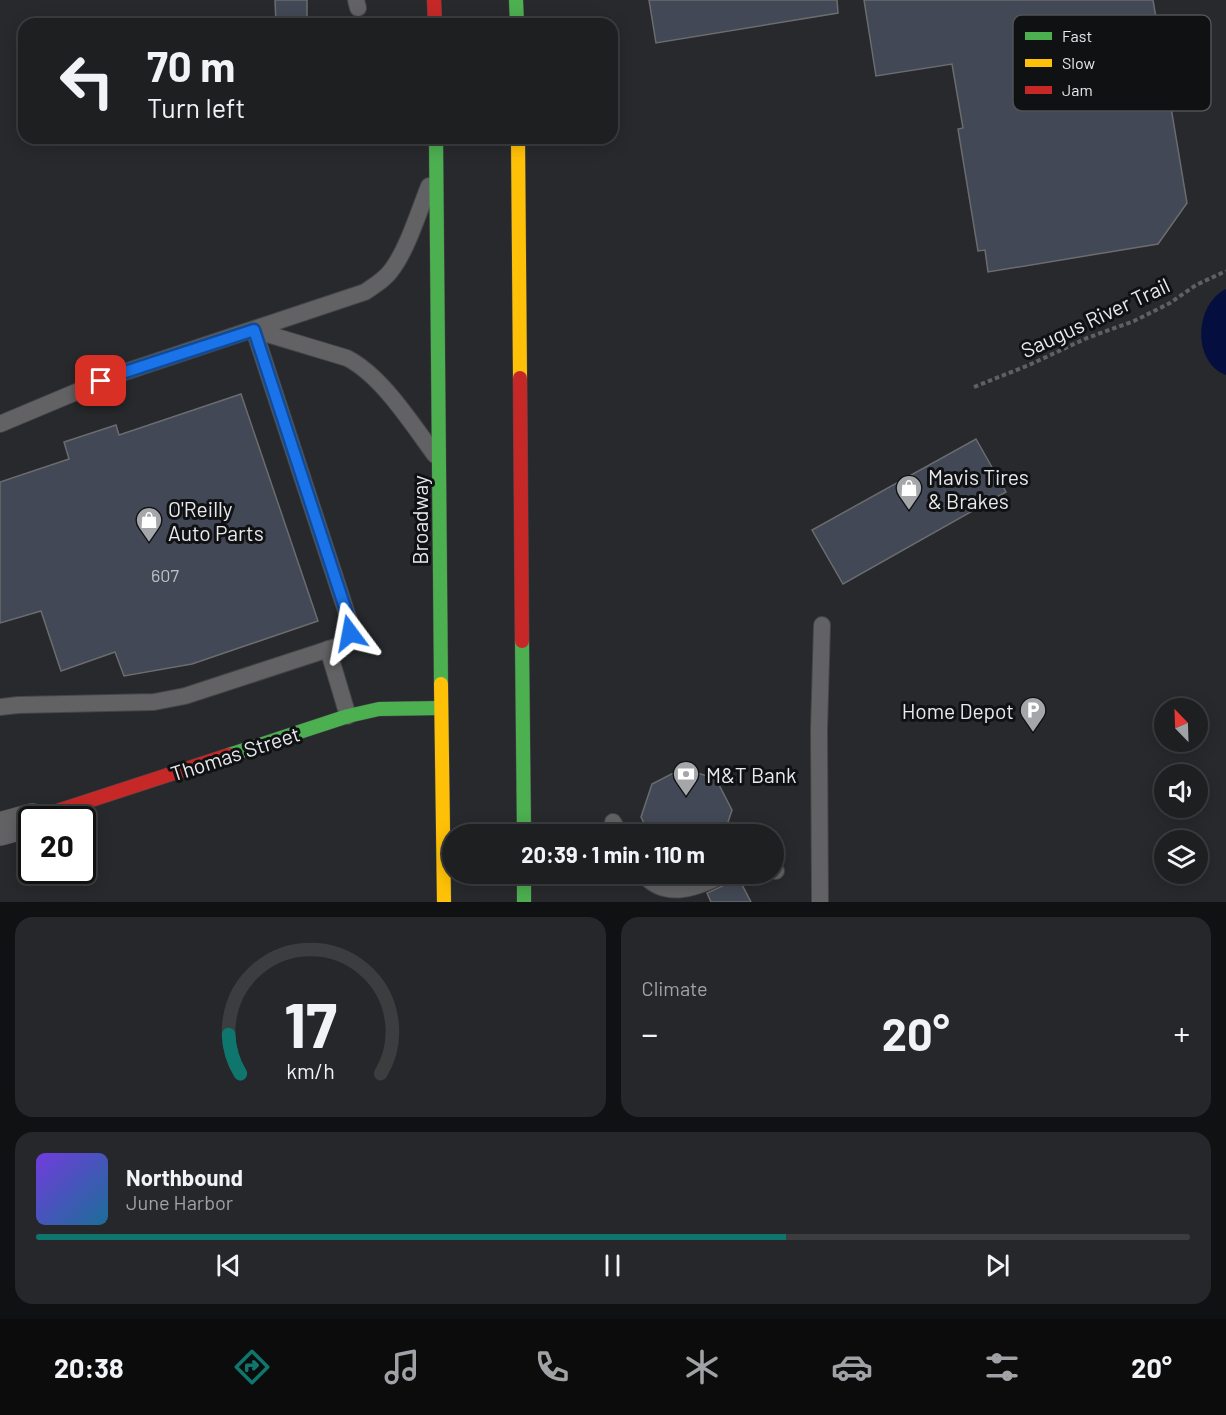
<!DOCTYPE html>
<meta charset="utf-8">
<style>
body{margin:0;font-family:Barlow,sans-serif;background:#25272a;color:#f1f3f6;height:100vh;display:flex;flex-direction:column;font-size:22px;white-space:nowrap}
*{box-sizing:border-box;margin:0}
p{font-size:20px;color:#a0a2a5}
.icon{flex:none;width:33px;height:33px;fill:none;stroke:currentColor;stroke-width:2;stroke-linecap:round;stroke-linejoin:round}
.map{position:relative;height:902px;overflow:hidden}
.side{display:flex;flex-direction:column;gap:15px;padding:15px;background:#101112;flex:1}
.side>*{flex:none}
.banner{position:absolute;left:18px;top:18px;width:600px;height:126px;border-radius:18px;box-shadow:0 3px 15px #0003,0 0 0 2px #3b3d3f;background:#1d1f21;color:#f1f3f6;overflow:hidden}
.needle{width:39px;rotate:337deg}
.controls{position:absolute;left:1154px;top:698px;display:grid;gap:12px}
.controls a{display:grid;place-items:center;width:54px;height:54px;border-radius:50%;background:#1d1f21;box-shadow:0 3px 15px #0003,0 0 0 2px #3b3d3f;font-size:30px}
.speed{position:absolute;left:18px;top:806px;display:flex;gap:12px;font-size:30px;font-weight:700;text-align:center}
.speed>*{display:grid;place-content:center;width:78px;height:78px;border-radius:50%;background:#1d1f21;box-shadow:0 3px 15px #0003,0 0 0 2px #3b3d3f;line-height:1}
.speed .limit{border:3px solid #111;border-radius:9px;background:#fff;color:#111}
.pin{position:absolute;display:grid;place-items:center;width:51px;height:51px;color:#fff;margin:-26px;border-radius:12px;box-shadow:0 3px 9px #0006}
.me{position:absolute;width:66px;margin:-33px;rotate:347deg;stroke-linejoin:round;filter:drop-shadow(0 0 4px #0008)}
.turn{display:flex;align-items:center;gap:21px;height:126px;padding:0 30px;font-size:27px}
.turn .icon{width:78px;height:78px;stroke-width:2.5}
.turn b{display:block;font-size:42px;line-height:51px}
.big{font-size:45px;font-weight:700;line-height:1.1}
.side .card{flex:1;display:flex;flex-direction:column;justify-content:center;gap:9px;min-width:0;padding:0 21px;border-radius:18px;background:#25272a}
.side .dial{align-items:center;gap:0}
.dial svg{height:156px;overflow:visible;fill:none;stroke:#3b3d3f;stroke-width:7;stroke-linecap:round;text-anchor:middle}
.dial text{fill:#f1f3f6;stroke:none}
.song{display:flex;align-items:center;gap:18px}
.cover{width:72px;height:72px;border-radius:9px;background:linear-gradient(135deg,hsl(260 70% 55%),hsl(200 70% 35%))}
.played{height:6px;border-radius:3px;background:linear-gradient(90deg,#0f766e 65%,#3b3d3f 65%)}
.keys{display:flex;justify-content:space-around;direction:ltr}
.heat{display:flex;justify-content:space-between;align-items:center;font-size:33px;direction:ltr}
.side .tiles{flex:1;display:grid;gap:15px;grid-template-columns:1fr 1fr}
.card:last-child{grid-column:span 2}
.trip{position:absolute;left:442px;top:824px;width:342px;height:60px;border-radius:30px;background:#1d1f21;box-shadow:0 3px 15px #0003,0 0 0 2px #3b3d3f;font-weight:700;line-height:60px;text-align:center}
.menu{display:flex;height:96px;justify-content:space-around;align-items:center;background:#0c0c0d;color:#a0a2a5}
.menu .icon{width:42px;height:42px}
.menu .selected{color:#0f766e}
.menu b{font-size:27px;color:#f1f3f6}
.map>svg:first-child{display:block}
.water{fill:#040f40}
.building{fill:#434856;stroke:#6a6c6e;stroke-width:1.5}
.lines{fill:none;stroke-linecap:round;stroke-linejoin:round}
.lane-casing{stroke:#444547;stroke-width:18}
.street-casing{stroke:#444547;stroke-width:34}
.fast-casing{stroke:#444547;stroke-width:15}
.slow-casing{stroke:#444547;stroke-width:15}
.jam-casing{stroke:#444547;stroke-width:15}
.path{stroke:#5e6062;stroke-width:4;stroke-dasharray:4.5 3;stroke-linecap:butt}
.lane{stroke:#626264;stroke-width:16}
.street{stroke:#626264;stroke-width:33}
.fast{stroke:#4caf50;stroke-width:14}
.slow{stroke:#ffc107;stroke-width:14}
.jam{stroke:#c62828;stroke-width:14}
.route-casing{stroke:#114b97;stroke-width:15}
.route{stroke:#1a73e8;stroke-width:10}
.labels{text-anchor:middle;dominant-baseline:central;stroke-width:6;stroke-linejoin:round;paint-order:stroke}
.number-label{font-size:18px;fill:#bec1c6}
.street-label{font-size:21px;fill:#e7e9ec;stroke:#101113}
.poi-label{font-size:21px;fill:#e7e9ec;stroke:#101113;text-anchor:start}
.key{fill:#101113;stroke:#505254;stroke-width:1.5}
.key-label{font-size:16px;fill:#e7e9ec}
</style>
<div class="map">
<svg width="1226" height="902" viewBox="0 0 1226 902">
<rect width="100%" height="100%" fill="#27292c"/>
<path class="water" d="M1226 289V375C1192 363 1194 304 1226 289Z"/>
<g class="building">
<polygon points="275,0 307,0 307,24 276,24"/>
<polygon points="649,0 837,0 838,13 656,43"/>
<polygon points="864,0 1153,0 1187,203 1158,244 988,272 985,250 978,251 958,129 963,128 952,64 876,76"/>
<polygon points="241,394 318,621 192,664 124,676 115,652 61,671 41,611 0,623 0,482 69,459 64,442 116,425 119,435"/>
<polygon points="976,439 1006,492 843,584 812,530"/>
<polygon points="683,768 716,779 732,810 724,834 649,834 641,817 652,784"/>
<polygon points="737,875 751,902 711,902 707,893 731,882 735,879"/>
</g>
<g class="lines">
<g class="lane-casing">
<g id="lane">
<polyline points="356,0 358,8"/>
<path d="M254 330 347 358C382 376 412 424 435 455"/>
<path d="M0 424 119 374 365 292C375 285 386 279 393 268 408 247 419 211 429 186"/>
<polyline points="328,649 348,716"/>
<path d="M0 707 18 705 154 702 185 696 338 646C347 640 352 634 350 623L254 330"/>
<polyline points="613,822 620,834"/>
<polyline points="774,870 776,871"/>
<path d="M642 873C666 902 698 887 727 873"/>
<polyline points="820,902 819,730 822,625"/>
</g>
</g>
<g class="street-casing">
<polyline id="street" points="0,829 32,820"/>
</g>
<g class="fast-casing">
<g id="fast">
<polyline points="516,0 517,24"/>
<polyline points="436,138 441,684"/>
<polyline points="522,641 524,834"/>
<polyline points="229,755 348,716 379,709 441,708"/>
<polyline points="524,873 524,902"/>
</g>
</g>
<g class="slow-casing">
<g id="slow">
<polyline points="518,138 520,378"/>
<polyline points="441,684 444,902"/>
</g>
</g>
<g class="jam-casing">
<g id="jam">
<polyline points="434,0 435,24"/>
<polyline points="520,378 522,641"/>
<polyline points="33,819 229,755"/>
</g>
</g>
<polyline class="path" points="974,387 1029,365 1087,338 1134,321 1170,303 1196,285 1226,271"/>
<use href="#lane" class="lane"/>
<use href="#street" class="street"/>
<use href="#fast" class="fast"/>
<use href="#slow" class="slow"/>
<use href="#jam" class="jam"/>
</g>
<g class="lines">
<g class="route-casing">
<polyline id="route" points="101,381 119,374 254,330 350,623 350,633"/>
</g>
<use href="#route" class="route"/>
</g>
<defs>
<g id="shop-pin" transform="scale(1.35)"><path d="M0 17L-7.5 6A9.5 9.5 0 1 1 7.5 6Z" fill="#a4a6a9" stroke="#101113"/><path d="M-5-2.5h2.3a2.7 3.5 0 0 1 5.4 0H5L5.5 6h-11ZM-1.5-2.5h3a1.5 2.3 0 0 0-3 0Z" fill="#fff"/></g>
<g id="parking-pin" transform="scale(1.35)"><path d="M0 17L-7.5 6A9.5 9.5 0 1 1 7.5 6Z" fill="#a4a6a9" stroke="#101113"/><path d="M-3.5-5.5H1a3.5 3.5 0 0 1 0 7H-1V5.5H-3.5ZM-1-3.4V-.6H.8a1.4 1.4 0 0 0 0-2.8Z" fill="#fff"/></g>
<g id="bank-pin" transform="scale(1.35)"><path d="M0 17L-7.5 6A9.5 9.5 0 1 1 7.5 6Z" fill="#a4a6a9" stroke="#101113"/><path d="M-6-4H6V4H-6ZM0-2.3a2.3 2.3 0 1 0 0 4.6a2.3 2.3 0 1 0 0-4.6Z" fill="#fff"/></g>
</defs>
<g fill-rule="evenodd">
<use href="#shop-pin" x="909" y="488"/>
<use href="#shop-pin" x="149" y="520"/>
<use href="#parking-pin" x="1033" y="710"/>
<use href="#bank-pin" x="686" y="774"/>
</g>
<g class="labels">
<g class="number-label">
<text x="165" y="575">607</text>
</g>
<g class="street-label">
<text transform="translate(1095 317) rotate(-25)">Saugus River Trail</text>
<text transform="translate(419 520) rotate(-90)">Broadway</text>
<text transform="translate(235 753) rotate(-18)">Thomas Street</text>
</g>
<g class="poi-label">
<text x="928" y="476">Mavis Tires<tspan x="928" dy="24">&amp; Brakes</tspan></text>
<text x="168" y="508">O'Reilly<tspan x="168" dy="24">Auto Parts</tspan></text>
<text x="1014" y="710" text-anchor="end">Home Depot</text>
<text x="706" y="774">M&amp;T Bank</text>
</g>
</g>
<rect x="1013" y="15" width="198" height="96" rx="9" class="key"/>
<rect x="1025" y="32" width="27" height="8" fill="#4caf50"/>
<rect x="1025" y="59" width="27" height="8" fill="#ffc107"/>
<rect x="1025" y="86" width="27" height="8" fill="#c62828"/>
<g class="key-label">
<text x="1062" y="42">Fast</text>
<text x="1062" y="69">Slow</text>
<text x="1062" y="96">Jam</text>
</g>
</svg>
<div class="controls">
<a><svg class="needle" viewBox="-14 -14 28 28"><path d="M0-13l5 13h-10z" fill="#e53935"/><path d="M0 13l5-13h-10z" fill="#a0a2a5"/></svg></a>
<a><svg class="icon" aria-label="sound" viewBox="0 0 24 24"><path d="M4 9h4l5-4v14l-5-4H4zM17 9q2 3 0 6"/></svg></a>
<a><svg class="icon" aria-label="layers" viewBox="0 0 24 24"><path d="M12 4l9 5-9 5-9-5zM3 14l9 5 9-5"/></svg></a>
</div>
<div class="speed"><div class="limit">20</div></div>
<div class="pin" style="left:101px;top:381px;background:#d93025"><svg class="icon" aria-label="arrive" viewBox="0 0 24 24"><path d="M6 21V4h12l-3 4 3 4H6"/></svg></div>
<svg class="me" style="left:350px;top:633px" viewBox="-20 -20 40 40"><path d="M0-17L14 15 0 8-14 15z" fill="#1a73e8" stroke="#fff" stroke-width="4"/></svg>
<div class="trip">20:39 · 1 min · 110 m</div>
<div class="banner">
<div class="turn"><svg class="icon" aria-label="left" viewBox="0 0 24 24"><path d="M17 20v-9H6M10 6l-5 5 5 5"/></svg><div><b>70 m</b>Turn left</div></div>
</div>
</div>
<section class="side">
<div class="tiles">
<div class="card dial"><svg viewBox="0 0 100 80">
<path d="M14 69A42 42 0 1 1 86 69"/>
<path d="M14 69A42 42 0 0 1 8 49" stroke="#0f766e"/>
<text x="50" y="56" font-size="32" font-weight="700">17</text>
<text x="50" y="72" font-size="11">km/h</text>
</svg></div>
<div class="card"><p>Climate</p>
<div class="heat"><a>−</a><b class="big">20°</b><a>+</a></div>
</div>
<div class="card">
<div class="song"><i class="cover"></i><div><b>Northbound</b><p>June Harbor</p></div></div>
<div class="played"></div>
<div class="keys"><svg class="icon" aria-label="previous" viewBox="0 0 24 24"><path d="M18 5L8 12l10 7zM5 5v14"/></svg><svg class="icon" aria-label="pause" viewBox="0 0 24 24"><path d="M8 5v14M16 5v14"/></svg><svg class="icon" aria-label="next" viewBox="0 0 24 24"><path d="M6 5l10 7-10 7zM19 5v14"/></svg></div>
</div>
</div>
</section>
<nav class="menu">
<b>20:38</b>
<svg class="icon selected" aria-label="directions" viewBox="0 0 24 24"><path d="M12 3l9 9-9 9-9-9zM9 14v-3h6M13 9l2 2-2 2"/></svg>
<svg class="icon" aria-label="music" viewBox="0 0 24 24"><path d="M9 18V5l10-2v13"/><circle cx="6" cy="18" r="3"/><circle cx="16" cy="16" r="3"/></svg>
<svg class="icon" aria-label="phone" viewBox="0 0 24 24"><path d="M5 4h4l2 5-3 2q2 4 5 5l2-3 5 2v4C11 20 4 13 5 4z"/></svg>
<svg class="icon" aria-label="climate" viewBox="0 0 24 24"><path d="M12 3v18M4 7l16 10M4 17L20 7"/></svg>
<svg class="icon" aria-label="car" viewBox="0 0 24 24"><path d="M5 17H2v-5l4-1 3-4h7l3 4 3 1v5h-3M9 17h6M6 11h13"/><circle cx="7" cy="17" r="2"/><circle cx="17" cy="17" r="2"/></svg>
<svg class="icon" aria-label="filters" viewBox="0 0 24 24"><path d="M4 7h16M4 17h16"/><circle cx="9" cy="7" r="2"/><circle cx="15" cy="17" r="2"/></svg>
<b>20°</b>
</nav>
